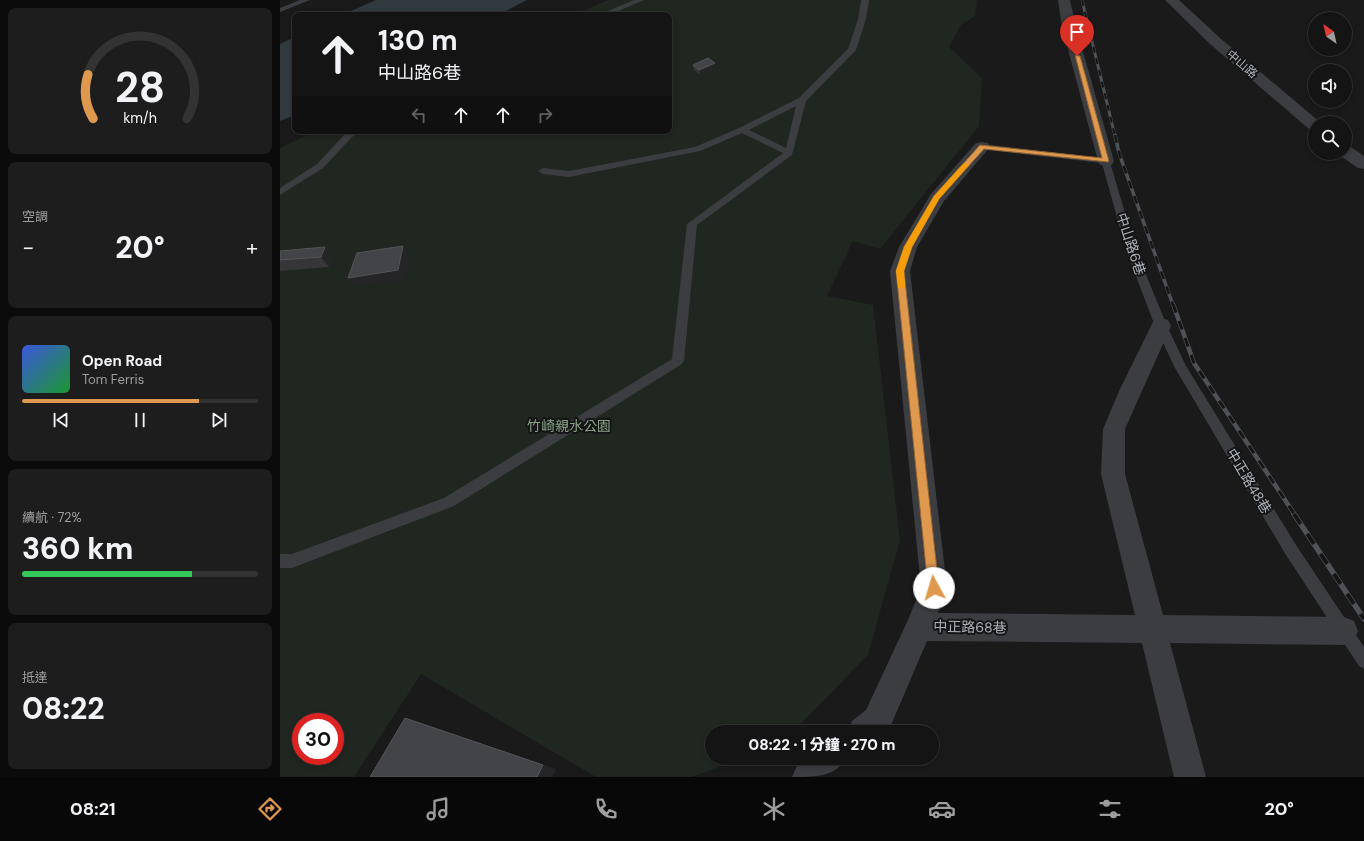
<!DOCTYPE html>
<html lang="zh-TW">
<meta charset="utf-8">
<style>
body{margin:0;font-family:"DM Sans","Noto Sans TC",sans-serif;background:#1d1d1d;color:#f1f3f6;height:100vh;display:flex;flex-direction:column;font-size:15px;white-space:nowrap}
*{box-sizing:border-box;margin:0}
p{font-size:13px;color:#9d9ea0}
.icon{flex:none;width:22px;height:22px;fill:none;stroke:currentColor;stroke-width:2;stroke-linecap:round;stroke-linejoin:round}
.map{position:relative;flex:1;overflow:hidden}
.sheet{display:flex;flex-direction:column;gap:8px;padding:8px;background:#0b0b0b;width:280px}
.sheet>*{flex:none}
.top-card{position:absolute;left:12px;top:12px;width:380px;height:122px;border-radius:8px;box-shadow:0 2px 6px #0003,0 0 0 1px #333334;background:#141414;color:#f1f3f6;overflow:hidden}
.needle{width:26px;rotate:326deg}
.controls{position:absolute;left:1028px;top:12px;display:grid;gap:8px}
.controls a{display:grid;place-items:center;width:44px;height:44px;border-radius:50%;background:#141414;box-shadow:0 2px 6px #0003,0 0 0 1px #333334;font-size:20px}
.speed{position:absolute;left:12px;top:713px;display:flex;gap:8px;font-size:20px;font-weight:700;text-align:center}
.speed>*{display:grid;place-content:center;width:52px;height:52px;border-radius:50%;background:#141414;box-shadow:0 2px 6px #0003,0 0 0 1px #333334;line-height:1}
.speed .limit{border:6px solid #d22;background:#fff;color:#111}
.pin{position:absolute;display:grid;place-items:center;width:34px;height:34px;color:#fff;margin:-41px -17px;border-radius:50% 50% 50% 0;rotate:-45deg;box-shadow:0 0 4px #0007}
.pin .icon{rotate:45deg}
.me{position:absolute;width:44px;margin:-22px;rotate:354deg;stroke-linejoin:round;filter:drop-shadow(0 0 3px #0008)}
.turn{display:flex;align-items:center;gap:14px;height:84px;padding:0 20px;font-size:18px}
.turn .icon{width:52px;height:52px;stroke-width:2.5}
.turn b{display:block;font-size:28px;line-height:34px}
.lanes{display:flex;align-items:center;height:38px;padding:0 20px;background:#0003;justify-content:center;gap:20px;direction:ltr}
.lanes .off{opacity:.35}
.big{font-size:30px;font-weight:800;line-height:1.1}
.sheet .card{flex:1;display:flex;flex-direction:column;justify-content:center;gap:6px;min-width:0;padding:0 14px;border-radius:8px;background:#1d1d1d}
.sheet .dial{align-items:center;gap:0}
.dial svg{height:104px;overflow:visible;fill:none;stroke:#333334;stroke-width:7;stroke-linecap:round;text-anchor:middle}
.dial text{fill:#f1f3f6;stroke:none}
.song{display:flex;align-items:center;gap:12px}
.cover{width:48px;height:48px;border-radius:6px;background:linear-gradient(135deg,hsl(230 70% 55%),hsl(130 70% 35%))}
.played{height:4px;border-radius:2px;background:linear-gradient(90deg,#df994e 75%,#333334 75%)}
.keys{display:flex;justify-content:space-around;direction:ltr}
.heat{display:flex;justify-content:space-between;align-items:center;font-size:22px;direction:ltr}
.charge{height:6px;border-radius:3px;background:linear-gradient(90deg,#34c759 72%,#333334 0)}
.trip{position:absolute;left:425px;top:725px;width:234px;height:40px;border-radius:20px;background:#141414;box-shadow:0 2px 6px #0003,0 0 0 1px #333334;font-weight:800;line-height:40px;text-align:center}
.menu{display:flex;height:64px;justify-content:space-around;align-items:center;background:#080808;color:#9d9ea0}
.menu .icon{width:28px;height:28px}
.menu .active{color:#df994e}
.menu b{font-size:18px;color:#f1f3f6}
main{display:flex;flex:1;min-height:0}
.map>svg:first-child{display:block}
.green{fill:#202620;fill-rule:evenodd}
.water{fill:#313a3e}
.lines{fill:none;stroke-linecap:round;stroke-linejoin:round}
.service{fill:#3b3d40;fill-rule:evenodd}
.minor{fill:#3b3d40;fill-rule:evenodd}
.tertiary{fill:#3b3d40;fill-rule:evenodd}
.rail-far3-casing{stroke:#4e5155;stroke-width:3}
.rail-far2-casing{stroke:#4e5155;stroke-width:3.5}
.rail-far1-casing{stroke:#4e5155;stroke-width:4.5}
.rail-casing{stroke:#4e5155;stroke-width:5.5}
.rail-far3{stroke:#151516;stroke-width:2;stroke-dasharray:6;stroke-linecap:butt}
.rail-far2{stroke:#151516;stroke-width:2.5;stroke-dasharray:8;stroke-linecap:butt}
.rail-far1{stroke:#151516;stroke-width:3;stroke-dasharray:9;stroke-linecap:butt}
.rail{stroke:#151516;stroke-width:4;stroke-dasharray:12;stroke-linecap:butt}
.wall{fill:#363639}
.shaded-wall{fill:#252527}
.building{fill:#434447;stroke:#535559}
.route{fill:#df994e;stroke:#916333}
.slow{fill:#f59e0b}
.labels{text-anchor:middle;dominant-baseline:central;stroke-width:4;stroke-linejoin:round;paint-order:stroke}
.far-street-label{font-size:12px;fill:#adb3ba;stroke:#151516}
.street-label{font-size:14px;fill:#adb3ba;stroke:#151516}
.park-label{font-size:14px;fill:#89a287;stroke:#151516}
</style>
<main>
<section class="sheet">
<div class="card dial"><svg viewBox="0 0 100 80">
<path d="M14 69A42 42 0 1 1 86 69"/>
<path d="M14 69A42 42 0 0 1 10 35" stroke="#df994e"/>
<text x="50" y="56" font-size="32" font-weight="700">28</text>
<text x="50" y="72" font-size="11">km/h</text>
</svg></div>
<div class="card"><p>空調</p>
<div class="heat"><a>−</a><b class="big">20°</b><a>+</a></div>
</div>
<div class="card">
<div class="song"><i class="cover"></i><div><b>Open Road</b><p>Tom Ferris</p></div></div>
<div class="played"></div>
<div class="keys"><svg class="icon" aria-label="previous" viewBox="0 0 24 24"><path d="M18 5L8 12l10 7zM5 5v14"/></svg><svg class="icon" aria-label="pause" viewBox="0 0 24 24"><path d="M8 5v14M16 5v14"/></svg><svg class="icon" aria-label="next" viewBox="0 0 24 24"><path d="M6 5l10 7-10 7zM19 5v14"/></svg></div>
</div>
<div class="card"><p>續航 · 72%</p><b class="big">360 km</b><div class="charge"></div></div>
<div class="card"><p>抵達</p><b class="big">08:22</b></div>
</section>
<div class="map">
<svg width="1084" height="777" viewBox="0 0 1084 777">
<rect width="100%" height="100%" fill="#1a1a1b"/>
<path class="green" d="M328 0H697L695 16 681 25 669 47 702 78 699 126 600 249 573 241 547 296 593 305 620 540 588 655 513 732H432V758H465L411 777H316L141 674 74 777H0V148L35 131H389V15H294ZM21 722H55V756H21Z"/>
<g class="water">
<polygon points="96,0 247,0 218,15 62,15"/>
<polygon points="15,37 15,115 0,121 0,44"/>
</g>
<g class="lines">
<g class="service">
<polygon points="20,0 30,0 0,12 0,8"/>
<polygon points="354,0 364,0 329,15 319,15"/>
<path d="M581 0H589L586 19 576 50 526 101 512 155 417 225 404 361 402 364 174 506 12 568H0V554H12L164 498 392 359 407 224 503 153 462 133 420 151 289 177 263 174 258 171 263 168 289 171 415 147 459 128 519 98 568 49 578 19ZM516 106 506 148 469 130Z"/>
<polygon points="71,131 83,131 72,137 43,168 0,195 0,188 37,164 66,133"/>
<polygon points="702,144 829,159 856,250 887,326 906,366 1016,545 1084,647 1084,669 1079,666 1006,555 895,368 875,326 846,250 822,163 699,149 698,147 699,145"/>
</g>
<g class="minor">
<polygon points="778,0 790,0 796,27 834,161 832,165 826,166 820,165 818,161 782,27"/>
<polygon points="702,142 708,143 710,147 664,201 637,247 630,271 667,588 658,613 855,615 821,474 823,429 840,389 874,320 881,318 888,320 891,326 845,429 845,474 883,615 1064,617 1074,621 1078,631 1074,641 1064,645 890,643 926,777 894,777 862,643 647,641 608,732 568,732 572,721 586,710 628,620 641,588 610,271 619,247 651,194 696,143"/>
<path d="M527 758H566C555 777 537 777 512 777L517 766Z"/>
</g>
<g class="tertiary">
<polygon points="885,0 899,0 940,38 1041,123 1035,123 1035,131 1029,129 930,44"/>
<polygon points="1065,146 1071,147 1084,156 1084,169 1078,168 1059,155 1058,153 1065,153"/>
</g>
<g class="rail-far3-casing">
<polyline id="rail-far3" points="802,0 835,136"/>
</g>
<g class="rail-far2-casing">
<polyline id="rail-far2" points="835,135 839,153 893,305"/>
</g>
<g class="rail-far1-casing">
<polyline id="rail-far1" points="893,304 914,363 1015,515"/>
</g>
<g class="rail-casing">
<polyline id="rail" points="1014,514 1084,619"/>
</g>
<use href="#rail-far3" class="rail-far3"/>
<use href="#rail-far2" class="rail-far2"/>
<use href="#rail-far1" class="rail-far1"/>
<use href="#rail" class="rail"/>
</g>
<g class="wall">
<polygon points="413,65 435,69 420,75 414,70"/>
<polygon points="0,251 53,257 49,267 0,271"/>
</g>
<g class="shaded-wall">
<polygon points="435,63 435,69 420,75 419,70"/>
<polygon points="123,246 130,256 125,279 76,287 68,278"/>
<polygon points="45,247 53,257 49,267 41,257"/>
<polygon points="125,718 144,724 276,769 273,777 257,777"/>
</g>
<g class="building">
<polygon points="428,58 435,63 419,70 413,65"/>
<polygon points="123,246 118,270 68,278 77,253"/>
<polygon points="45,247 41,257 0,260 0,251"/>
<polygon points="125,718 263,765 257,777 90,777"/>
</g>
<polygon class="route" points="795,55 800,56 829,161 828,162 704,149 659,199 632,247 624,271 659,588 658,592 654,594 650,592 648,588 616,271 624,247 654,196 700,145 822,158"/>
<polygon class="slow" points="686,163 689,165 659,199 632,247 624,271 625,285 624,288 618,288 616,271 624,247 654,196 683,164"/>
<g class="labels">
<g class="far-street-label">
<text transform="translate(962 64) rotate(40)">中山路</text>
</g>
<g class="street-label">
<text transform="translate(851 244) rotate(72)">中山路6巷</text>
<text transform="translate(969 481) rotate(59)">中正路48巷</text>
<text transform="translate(690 627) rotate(1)">中正路68巷</text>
</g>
<g class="park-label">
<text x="289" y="426">竹崎親水公園</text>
</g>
</g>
</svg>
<div class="controls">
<a><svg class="needle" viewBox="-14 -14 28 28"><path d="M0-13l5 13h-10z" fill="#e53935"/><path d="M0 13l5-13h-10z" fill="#9d9ea0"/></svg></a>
<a><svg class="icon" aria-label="sound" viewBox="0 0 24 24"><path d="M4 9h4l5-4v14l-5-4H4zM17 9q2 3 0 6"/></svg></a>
<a><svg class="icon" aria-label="search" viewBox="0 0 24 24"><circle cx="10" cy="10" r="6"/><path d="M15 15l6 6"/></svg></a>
</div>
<div class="speed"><div class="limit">30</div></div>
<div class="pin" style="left:797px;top:56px;background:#d93025"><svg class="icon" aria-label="arrive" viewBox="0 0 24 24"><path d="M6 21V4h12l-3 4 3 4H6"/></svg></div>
<svg class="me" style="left:654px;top:588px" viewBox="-20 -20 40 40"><circle r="19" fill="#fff"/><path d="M0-13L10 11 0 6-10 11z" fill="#df994e"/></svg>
<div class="trip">08:22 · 1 分鐘 · 270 m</div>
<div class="top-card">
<div class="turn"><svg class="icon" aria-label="ahead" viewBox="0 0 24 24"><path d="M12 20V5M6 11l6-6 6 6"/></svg><div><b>130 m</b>中山路6巷</div></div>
<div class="lanes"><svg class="icon off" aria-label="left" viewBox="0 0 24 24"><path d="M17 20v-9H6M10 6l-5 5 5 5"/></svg><svg class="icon" aria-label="ahead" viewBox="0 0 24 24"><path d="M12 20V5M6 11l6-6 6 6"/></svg><svg class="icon" aria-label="ahead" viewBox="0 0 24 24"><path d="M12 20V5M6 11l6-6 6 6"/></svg><svg class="icon off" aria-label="right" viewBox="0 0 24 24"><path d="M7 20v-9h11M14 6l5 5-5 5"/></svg></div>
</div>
</div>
</main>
<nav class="menu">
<b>08:21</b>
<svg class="icon active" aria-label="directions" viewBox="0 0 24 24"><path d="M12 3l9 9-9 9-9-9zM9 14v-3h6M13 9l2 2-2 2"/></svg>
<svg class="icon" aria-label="music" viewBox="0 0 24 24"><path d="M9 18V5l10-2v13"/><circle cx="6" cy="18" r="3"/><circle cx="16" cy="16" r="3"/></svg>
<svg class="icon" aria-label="phone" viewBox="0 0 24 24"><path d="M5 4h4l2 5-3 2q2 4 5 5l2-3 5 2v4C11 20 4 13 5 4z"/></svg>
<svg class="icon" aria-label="climate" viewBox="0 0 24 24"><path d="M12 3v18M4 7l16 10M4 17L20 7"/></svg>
<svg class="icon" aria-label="car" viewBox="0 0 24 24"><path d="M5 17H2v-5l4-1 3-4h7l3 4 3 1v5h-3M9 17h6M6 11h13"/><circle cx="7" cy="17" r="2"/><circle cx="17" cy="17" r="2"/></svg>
<svg class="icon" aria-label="filters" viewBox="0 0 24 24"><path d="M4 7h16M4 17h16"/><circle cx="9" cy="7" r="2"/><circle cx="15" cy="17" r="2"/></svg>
<b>20°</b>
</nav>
